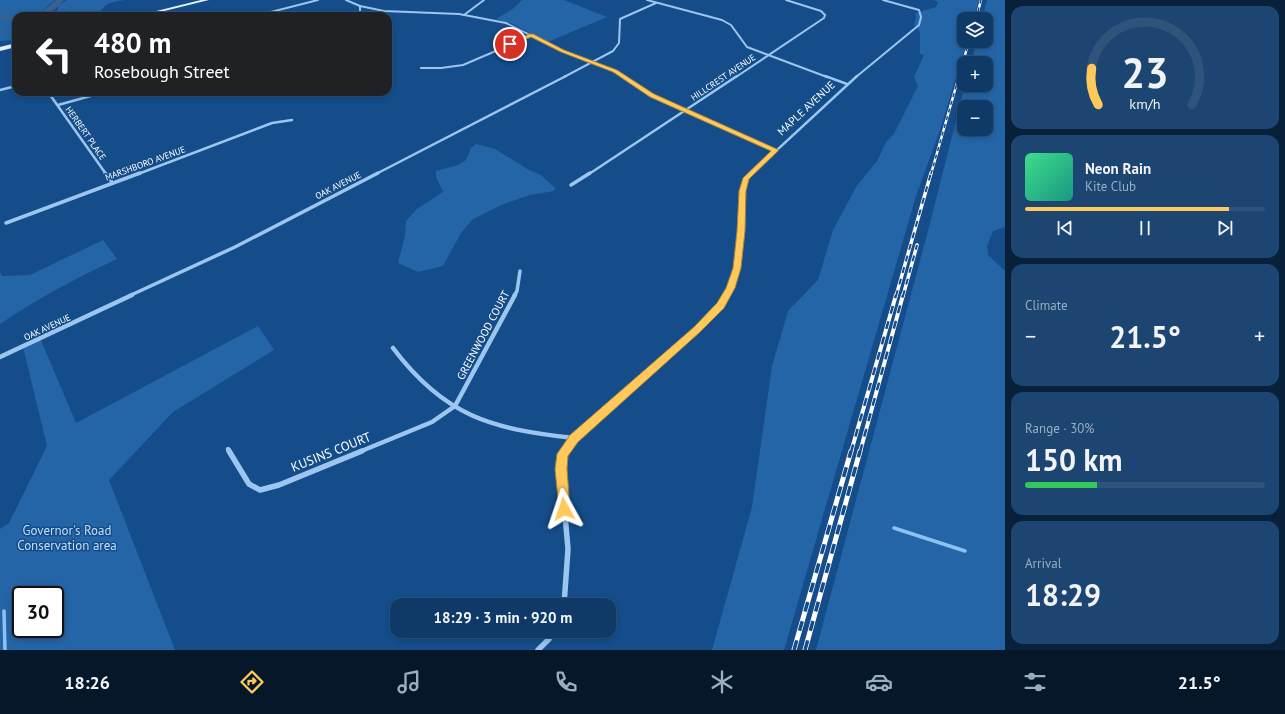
<!DOCTYPE html>
<meta charset="utf-8">
<style>
body{margin:0;font-family:"PT Sans",sans-serif;background:#1d4571;color:#f1f3f6;height:100vh;display:flex;flex-direction:column;font-size:15px;white-space:nowrap}
*{box-sizing:border-box;margin:0}
p{font-size:13px;color:#9badc0}
.icon{flex:none;width:22px;height:22px;fill:none;stroke:currentColor;stroke-width:2;stroke-linecap:round;stroke-linejoin:round}
.map{position:relative;flex:1;overflow:hidden}
.panel{display:flex;flex-direction:column;gap:6px;padding:6px;background:#082039;width:280px}
.panel>*{flex:none}
.guide{position:absolute;left:12px;top:12px;width:380px;height:84px;border-radius:12px;box-shadow:0 2px 6px #0003,0 0 0 1px #2f547c;background:#202124;color:#fff;overflow:hidden}
.fabs{position:absolute;left:957px;top:12px;display:grid;gap:8px}
.fabs a{display:grid;place-items:center;width:36px;height:36px;border-radius:8px;background:#0f3a68;box-shadow:0 2px 6px #0003,0 0 0 1px #2f547c;font-size:20px}
.speed{position:absolute;left:12px;top:586px;display:flex;gap:8px;font-size:20px;font-weight:700;text-align:center}
.speed>*{display:grid;place-content:center;width:52px;height:52px;border-radius:50%;background:#0f3a68;box-shadow:0 2px 6px #0003,0 0 0 1px #2f547c;line-height:1}
.speed .limit{border:2px solid #111;border-radius:6px;background:#fff;color:#111}
.pin{position:absolute;display:grid;place-items:center;width:34px;height:34px;color:#fff;margin:-17px;border:2px solid #fff;border-radius:50%;box-shadow:0 1px 4px #0007}
.me{position:absolute;width:44px;margin:-22px;rotate:355deg;stroke-linejoin:round;filter:drop-shadow(0 0 3px #0008)}
.turn{display:flex;align-items:center;gap:14px;height:84px;padding:0 16px;font-size:18px}
.turn .icon{width:52px;height:52px;stroke-width:2.5}
.turn b{display:block;font-size:28px;line-height:34px}
.big{font-size:30px;font-weight:800;line-height:1.1}
.panel .card{flex:1;display:flex;flex-direction:column;justify-content:center;gap:6px;min-width:0;padding:0 14px;border-radius:12px;background:#1d4571}
.panel .dial{align-items:center;gap:0}
.dial svg{height:104px;overflow:visible;fill:none;stroke:#2f547c;stroke-width:7;stroke-linecap:round;text-anchor:middle}
.dial text{fill:#f1f3f6;stroke:none}
.song{display:flex;align-items:center;gap:12px}
.cover{width:48px;height:48px;border-radius:6px;background:linear-gradient(135deg,hsl(150 70% 55%),hsl(170 70% 35%))}
.played{height:4px;border-radius:2px;background:linear-gradient(90deg,#ffc85a 85%,#2f547c 85%)}
.keys{display:flex;justify-content:space-around;direction:ltr}
.heat{display:flex;justify-content:space-between;align-items:center;font-size:22px;direction:ltr}
.charge{height:6px;border-radius:3px;background:linear-gradient(90deg,#34c759 30%,#2f547c 0)}
.trip{position:absolute;left:390px;top:598px;width:226px;height:40px;border-radius:12px;background:#0f3a68;box-shadow:0 2px 6px #0003,0 0 0 1px #2f547c;font-weight:800;line-height:40px;text-align:center}
.dock{display:flex;height:64px;justify-content:space-around;align-items:center;background:#06172a;color:#9badc0}
.dock .icon{width:28px;height:28px}
.dock .selected{color:#ffc85a}
.dock b{font-size:18px;color:#f1f3f6}
main{display:flex;flex:1;min-height:0}
.map>svg:first-child{display:block}
.green{fill:#2465a7;fill-rule:evenodd}
.lines{fill:none;stroke-linecap:round;stroke-linejoin:round}
.stream{stroke:#8ec1f3;stroke-width:3.5}
.river{fill:#38628f;fill-rule:evenodd}
.street-far4{stroke:#9cc6ef;stroke-width:2}
.street-far3{stroke:#9cc6ef;stroke-width:2.5}
.street-far2{stroke:#9cc6ef;stroke-width:3.5}
.street-far1{stroke:#9cc6ef;stroke-width:4.5}
.street{stroke:#9cc6ef;stroke-width:5.5}
.primary{fill:#e4f0ff;fill-rule:evenodd}
.rail-far3-casing{stroke:#fff;stroke-width:2.5}
.rail-far2-casing{stroke:#fff;stroke-width:3.5}
.rail-far1-casing{stroke:#fff;stroke-width:4}
.rail-casing{stroke:#fff;stroke-width:5}
.rail-far3{stroke:#144d8a;stroke-width:1.5;stroke-dasharray:4;stroke-linecap:butt}
.rail-far2{stroke:#144d8a;stroke-width:2;stroke-dasharray:6;stroke-linecap:butt}
.rail-far1{stroke:#144d8a;stroke-width:2.5;stroke-dasharray:8;stroke-linecap:butt}
.rail{stroke:#144d8a;stroke-width:3.5;stroke-dasharray:10;stroke-linecap:butt}
.route{fill:#ffc85a;stroke:#a6823a}
.labels{text-anchor:middle;dominant-baseline:central;stroke-width:3;stroke-linejoin:round;paint-order:stroke}
.far-street-label{font-size:9px;fill:#fff;stroke:#144d8a}
.street-label{font-size:11px;fill:#fff;stroke:#144d8a}
.near-street-label{font-size:13px;fill:#fff;stroke:#144d8a}
.near-park-label{font-size:13px;fill:#c2dffb;stroke:#144d8a}
</style>
<main>
<div class="map">
<svg width="1005" height="650" viewBox="0 0 1005 650">
<rect width="100%" height="100%" fill="#144d8a"/>
<g class="green">
<path d="M0 0H55L41 12 57 11 59 5 67 0H126C111 2 107 2 98 14L101 16H16V40L0 41Z"/>
<polygon points="522,0 564,0 607,17 548,42 510,23 496,19 514,8"/>
<polygon points="934,0 979,0 974,19 964,19 964,41 967,41 940,130 916,196 784,650 712,650 752,507 772,366 788,311 818,280 833,230 856,187 877,161 886,142 894,134 918,86 914,77 924,55 920,54 920,32 914,25 916,18 916,13 936,7 938,2"/>
<path d="M987 0H1005V227L993 231 987 246 988 255 1005 271V650H816L929 227 965 85H986V63H971L977 41H986V19H982ZM964 107H986V129H964Z"/>
<polygon points="476,144 495,149 529,170 541,175 555,188 554,191 530,195 501,205 473,219 461,233 443,266 418,272 398,263 405,236 406,221 417,209 443,192 436,177 436,171 458,165 466,160 471,148"/>
<path d="M103 240 117 259C74 279 39 298 0 324V272L2 276 30 275Z"/>
<path d="M258 326 274 350 173 412 109 480 175 650H0V529L9 523 47 446 23 347 40 338 76 423ZM21 595H55V629H21Z"/>
</g>
<g class="lines">
<g class="stream">
<polyline points="894,528 965,551"/>
<polyline points="4,611 5,650"/>
</g>
<g class="river">
<path d="M56 0H64C55 10 48 16 35 16L47 8Z"/>
<polygon points="0,15 16,16 18,16 16,16 16,20 0,19"/>
</g>
<g class="street-far4">
<polyline points="346,0 360,6 384,11 459,14 506,23 562,51 615,71 624,77"/>
<polyline points="647,0 722,20 731,25 747,47 827,77"/>
<polyline points="360,6 360,16"/>
<polyline points="464,15 484,0"/>
<polyline points="255,16 318,0"/>
<polyline points="421,68 441,68 463,65 531,36"/>
<polyline points="564,77 613,51 619,43 620,19 656,3"/>
<polyline points="736,77 824,18 825,15 821,11 786,0"/>
<polyline points="856,77 919,25 921,17 919,10 883,0"/>
</g>
<g class="street-far3">
<polyline points="622,76 652,95 775,150"/>
<polyline points="825,76 847,84"/>
<polyline points="0,90 16,86"/>
<polyline points="48,92 106,174"/>
<polyline points="58,105 105,92"/>
<polyline points="138,174 272,123 292,120"/>
<polyline points="376,174 566,76"/>
<polyline points="589,174 737,76"/>
<polyline points="751,174 857,76"/>
</g>
<g class="street-far2">
<polyline points="105,173 112,182"/>
<polyline points="571,185 590,173"/>
<polyline points="6,223 140,173"/>
<polyline points="129,296 235,247 378,173"/>
<polyline points="514,296 517,291 520,271"/>
<polyline points="726,296 735,272 738,259 743,191 746,178 752,173"/>
</g>
<g class="street-far1">
<path d="M393 348C445 417 492 429 574 438"/>
<polyline points="0,357 132,295"/>
<polyline points="228,449 230,452"/>
<polyline points="359,452 432,422 455,406 515,295"/>
<polyline points="563,452 574,438 697,330 713,314 727,295"/>
</g>
<g class="street">
<polyline points="229,451 249,484 260,490 279,485 362,451"/>
<polyline points="564,451 562,454 561,469 568,549 564,605"/>
<polyline points="538,650 549,639 553,631"/>
</g>
<g class="primary">
<polygon points="201,0 209,0 144,16 136,16"/>
<polygon points="16,43 16,47 0,51 0,47"/>
</g>
<g class="rail-far3-casing">
<g id="rail-far3">
<polyline points="976,19 981,0"/>
<polyline points="931,174 969,41"/>
</g>
</g>
<g class="rail-far2-casing">
<g id="rail-far2">
<polyline points="896,296 931,173"/>
<polyline points="903,296 917,245"/>
</g>
</g>
<g class="rail-far1-casing">
<g id="rail-far1">
<polyline points="851,452 896,295"/>
<polyline points="860,452 903,295"/>
</g>
</g>
<g class="rail-casing">
<g id="rail">
<polyline points="794,650 851,451"/>
<polyline points="805,650 860,451"/>
</g>
</g>
<use href="#rail-far3" class="rail-far3"/>
<use href="#rail-far2" class="rail-far2"/>
<use href="#rail-far1" class="rail-far1"/>
<use href="#rail" class="rail"/>
</g>
<polygon class="route" points="529,34 533,34 564,50 617,70 654,94 779,150 749,179 746,191 745,231 741,268 735,288 724,308 700,332 578,442 568,456 567,469 570,509 569,513 564,515 560,513 559,509 555,469 557,454 570,435 694,327 717,303 726,288 733,268 737,231 739,191 743,178 771,151 650,97 613,72 561,52 531,37 512,45 508,44"/>
<g class="labels">
<g class="far-street-label">
<text transform="translate(723 77) rotate(-34)">HILLCREST AVENUE</text>
<text transform="translate(86 133) rotate(55)">HERBERT PLACE</text>
<text transform="translate(145 163) rotate(-20)">MARSHBORO AVENUE</text>
<text transform="translate(338 185) rotate(-27)">OAK AVENUE</text>
<text transform="translate(47 327) rotate(-25)">OAK AVENUE</text>
</g>
<g class="street-label">
<text transform="translate(806 108) rotate(-43)">MAPLE AVENUE</text>
<text transform="translate(483 335) rotate(-62)">GREENWOOD COURT</text>
</g>
<g class="near-street-label">
<text transform="translate(331 452) rotate(-22)">KUSINS COURT</text>
</g>
<g class="near-park-label">
<text x="67" y="530">Governor's Road<tspan x="67" dy="15">Conservation area</tspan></text>
</g>
</g>
</svg>
<div class="fabs">
<a><svg class="icon" aria-label="layers" viewBox="0 0 24 24"><path d="M12 4l9 5-9 5-9-5zM3 14l9 5 9-5"/></svg></a>
<a>+</a>
<a>−</a>
</div>
<div class="speed"><div class="limit">30</div></div>
<div class="pin" style="left:510px;top:44px;background:#d93025"><svg class="icon" aria-label="arrive" viewBox="0 0 24 24"><path d="M6 21V4h12l-3 4 3 4H6"/></svg></div>
<svg class="me" style="left:564px;top:509px" viewBox="-20 -20 40 40"><path d="M0-17L14 15 0 8-14 15z" fill="#ffc85a" stroke="#fff" stroke-width="4"/></svg>
<div class="trip">18:29 · 3 min · 920 m</div>
<div class="guide">
<div class="turn"><svg class="icon" aria-label="left" viewBox="0 0 24 24"><path d="M17 20v-9H6M10 6l-5 5 5 5"/></svg><div><b>480 m</b>Rosebough Street</div></div>
</div>
</div>
<section class="panel">
<div class="card dial"><svg viewBox="0 0 100 80">
<path d="M14 69A42 42 0 1 1 86 69"/>
<path d="M14 69A42 42 0 0 1 9 41" stroke="#ffc85a"/>
<text x="50" y="56" font-size="32" font-weight="700">23</text>
<text x="50" y="72" font-size="11">km/h</text>
</svg></div>
<div class="card">
<div class="song"><i class="cover"></i><div><b>Neon Rain</b><p>Kite Club</p></div></div>
<div class="played"></div>
<div class="keys"><svg class="icon" aria-label="previous" viewBox="0 0 24 24"><path d="M18 5L8 12l10 7zM5 5v14"/></svg><svg class="icon" aria-label="pause" viewBox="0 0 24 24"><path d="M8 5v14M16 5v14"/></svg><svg class="icon" aria-label="next" viewBox="0 0 24 24"><path d="M6 5l10 7-10 7zM19 5v14"/></svg></div>
</div>
<div class="card"><p>Climate</p>
<div class="heat"><a>−</a><b class="big">21.5°</b><a>+</a></div>
</div>
<div class="card"><p>Range · 30%</p><b class="big">150 km</b><div class="charge"></div></div>
<div class="card"><p>Arrival</p><b class="big">18:29</b></div>
</section>
</main>
<nav class="dock">
<b>18:26</b>
<svg class="icon selected" aria-label="directions" viewBox="0 0 24 24"><path d="M12 3l9 9-9 9-9-9zM9 14v-3h6M13 9l2 2-2 2"/></svg>
<svg class="icon" aria-label="music" viewBox="0 0 24 24"><path d="M9 18V5l10-2v13"/><circle cx="6" cy="18" r="3"/><circle cx="16" cy="16" r="3"/></svg>
<svg class="icon" aria-label="phone" viewBox="0 0 24 24"><path d="M5 4h4l2 5-3 2q2 4 5 5l2-3 5 2v4C11 20 4 13 5 4z"/></svg>
<svg class="icon" aria-label="climate" viewBox="0 0 24 24"><path d="M12 3v18M4 7l16 10M4 17L20 7"/></svg>
<svg class="icon" aria-label="car" viewBox="0 0 24 24"><path d="M5 17H2v-5l4-1 3-4h7l3 4 3 1v5h-3M9 17h6M6 11h13"/><circle cx="7" cy="17" r="2"/><circle cx="17" cy="17" r="2"/></svg>
<svg class="icon" aria-label="filters" viewBox="0 0 24 24"><path d="M4 7h16M4 17h16"/><circle cx="9" cy="7" r="2"/><circle cx="15" cy="17" r="2"/></svg>
<b>21.5°</b>
</nav>
